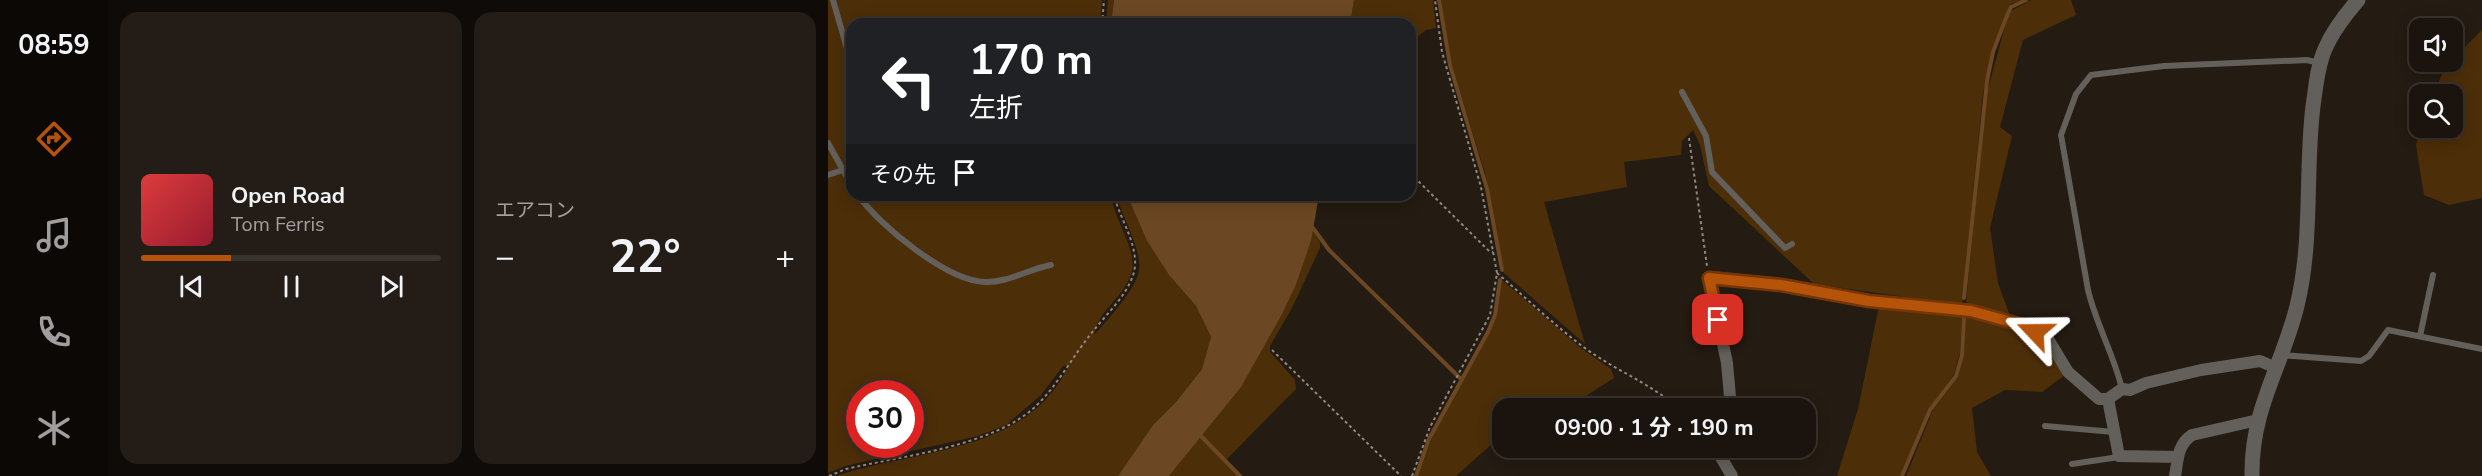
<!DOCTYPE html>
<html lang="ja">
<meta charset="utf-8">
<style>
body{margin:0;font-family:"Nunito Sans","Noto Sans JP",sans-serif;background:#241d17;color:#f1f3f6;height:100vh;display:flex;flex-direction:column;font-size:22px;white-space:nowrap}
*{box-sizing:border-box;margin:0}
p{font-size:20px;color:#a09e9e}
.icon{flex:none;width:33px;height:33px;fill:none;stroke:currentColor;stroke-width:2;stroke-linecap:round;stroke-linejoin:round}
.map{position:relative;flex:1;overflow:hidden}
.drawer{display:flex;flex-direction:column;gap:12px;padding:12px;background:#0f0b08;width:720px}
.drawer>*{flex:none}
.guide{position:absolute;left:18px;top:18px;width:570px;height:183px;border-radius:18px;box-shadow:0 3px 15px #0003,0 0 0 2px #39332e;background:#202124;color:#fff;overflow:hidden}
.fabs{position:absolute;left:1581px;top:18px;display:grid;gap:12px}
.fabs a{display:grid;place-items:center;width:54px;height:54px;border-radius:12px;background:#1b140e;box-shadow:0 3px 15px #0003,0 0 0 2px #39332e;font-size:30px}
.speed{position:absolute;left:18px;top:380px;display:flex;gap:12px;font-size:30px;font-weight:700;text-align:center}
.speed>*{display:grid;place-content:center;width:78px;height:78px;border-radius:50%;background:#1b140e;box-shadow:0 3px 15px #0003,0 0 0 2px #39332e;line-height:1}
.speed .limit{border:9px solid #d22;background:#fff;color:#111}
.pin{position:absolute;display:grid;place-items:center;width:51px;height:51px;color:#fff;margin:-26px;border-radius:12px;box-shadow:0 3px 9px #0006}
.me{position:absolute;width:66px;margin:-33px;rotate:293deg;stroke-linejoin:round;filter:drop-shadow(0 0 4px #0008)}
.turn{display:flex;align-items:center;gap:21px;height:126px;padding:0 24px;font-size:27px}
.turn .icon{width:78px;height:78px;stroke-width:2.5}
.turn b{display:block;font-size:42px;line-height:51px}
.then{display:flex;align-items:center;height:57px;padding:0 24px;background:#0003;gap:12px;font-size:22px}
.big{font-size:45px;font-weight:700;line-height:1.1}
.drawer .tile{flex:1;display:flex;flex-direction:column;justify-content:center;gap:9px;min-width:0;padding:0 21px;border-radius:18px;background:#241d17}
.song{display:flex;align-items:center;gap:18px}
.cover{width:72px;height:72px;border-radius:9px;background:linear-gradient(135deg,hsl(0 70% 55%),hsl(350 70% 35%))}
.played{height:6px;border-radius:3px;background:linear-gradient(90deg,#b45309 30%,#39332e 30%)}
.keys{display:flex;justify-content:space-around;direction:ltr}
.heat{display:flex;justify-content:space-between;align-items:center;font-size:33px;direction:ltr}
.drawer .tiles{flex:1;display:grid;gap:12px;grid-template-columns:repeat(2,1fr)}
.trip{position:absolute;left:664px;top:398px;width:324px;height:60px;border-radius:18px;background:#1b140e;box-shadow:0 3px 15px #0003,0 0 0 2px #39332e;font-weight:700;line-height:60px;text-align:center}
main{display:flex;flex:1;min-height:0}
.menu{display:flex;flex-direction:column;width:108px;justify-content:space-around;align-items:center;background:#0b0806;color:#a09e9e}
.menu .icon{width:42px;height:42px}
.menu .selected{color:#b45309}
.menu b{font-size:27px;color:#f1f3f6}
.map>svg:first-child{display:block}
.green{fill:#4c2e09;fill-rule:evenodd}
.water{fill:#6b4823}
.lines{fill:none;stroke-linecap:round;stroke-linejoin:round}
.stream{stroke:#6b4823;stroke-width:4}
.path{stroke:#908881;stroke-width:2;stroke-dasharray:3 3;stroke-linecap:butt}
.service{stroke:#635f5a;stroke-width:6}
.minor{stroke:#635f5a;stroke-width:12}
.tertiary{stroke:#635f5a;stroke-width:15}
.route-casing{stroke:#753606;stroke-width:15}
.route{stroke:#b45309;stroke-width:10}
</style>
<main>
<nav class="menu">
<b>08:59</b>
<svg class="icon selected" aria-label="directions" viewBox="0 0 24 24"><path d="M12 3l9 9-9 9-9-9zM9 14v-3h6M13 9l2 2-2 2"/></svg>
<svg class="icon" aria-label="music" viewBox="0 0 24 24"><path d="M9 18V5l10-2v13"/><circle cx="6" cy="18" r="3"/><circle cx="16" cy="16" r="3"/></svg>
<svg class="icon" aria-label="phone" viewBox="0 0 24 24"><path d="M5 4h4l2 5-3 2q2 4 5 5l2-3 5 2v4C11 20 4 13 5 4z"/></svg>
<svg class="icon" aria-label="climate" viewBox="0 0 24 24"><path d="M12 3v18M4 7l16 10M4 17L20 7"/></svg>
</nav>
<section class="drawer">
<div class="tiles">
<div class="tile">
<div class="song"><i class="cover"></i><div><b>Open Road</b><p>Tom Ferris</p></div></div>
<div class="played"></div>
<div class="keys"><svg class="icon" aria-label="previous" viewBox="0 0 24 24"><path d="M18 5L8 12l10 7zM5 5v14"/></svg><svg class="icon" aria-label="pause" viewBox="0 0 24 24"><path d="M8 5v14M16 5v14"/></svg><svg class="icon" aria-label="next" viewBox="0 0 24 24"><path d="M6 5l10 7-10 7zM19 5v14"/></svg></div>
</div>
<div class="tile"><p>エアコン</p>
<div class="heat"><a>−</a><b class="big">22°</b><a>+</a></div>
</div>
</div>
</section>
<div class="map">
<svg width="1654" height="476" viewBox="0 0 1654 476">
<rect width="100%" height="100%" fill="#241b12"/>
<g class="green">
<path d="M0 0H274L272 24H24V195H283C285 217 309 249 304 271 298 296 270 310 266 335 279 321 309 288 311 270 314 250 294 216 288 195H299L319 241 341 275 368 306 383 337 374 369 348 402 325 425 290 476H8C89 449 200 454 241 365L235 366 213 395 178 425 150 436 17 466 0 473ZM32 393H82V444H32Z"/>
<polygon points="280,0 286,0 283,24 278,24"/>
<polygon points="526,0 605,0 608,28 598,30 582,43 582,24 522,24"/>
<polygon points="612,0 1194,0 1183,4 1179,10 1164,54 1155,93 1134,305 986,284 881,186 872,145 865,130 854,141 853,155 796,162 799,187 716,202 757,344 676,273 657,173 622,59"/>
<polygon points="1203,0 1243,0 1248,15 1195,40 1172,127 1184,136 1162,228 1170,283 1182,316 1138,302 1159,92 1181,12"/>
<polygon points="1654,30 1654,198 1621,205 1596,195 1588,145 1593,128 1624,128 1624,94 1605,94 1618,66"/>
<polygon points="484,230 492,242 492,248 464,308 442,346 442,352 467,380 468,389 397,461 411,476 341,476 413,386 451,320 483,241"/>
<polygon points="674,280 754,349 783,369 786,378 747,403 719,396 705,408 675,408 675,434 628,476 590,476 606,432 666,321"/>
<polygon points="1051,306 1134,314 1132,353 1126,374 1099,415 1074,476 1009,476 1030,409"/>
<polygon points="1137,314 1174,322 1216,341 1237,375 1214,392 1177,390 1144,408 1149,452 1163,476 1078,476 1105,410 1128,379 1136,351"/>
</g>
<g class="water">
<polygon points="286,0 526,0 522,24 283,24"/>
<polygon points="299,195 491,195 483,241 467,287 451,320 413,387 341,476 290,476 325,425 348,402 374,369 383,337 368,306 341,275 319,241"/>
</g>
<g class="lines">
<g class="stream">
<polyline points="611,0 622,65 659,189 674,270"/>
<polyline points="485,228 501,250 633,379"/>
<polyline points="1136,298 1159,81 1165,52 1180,13 1183,7 1198,0"/>
<polyline points="371,434 412,476"/>
<polyline points="588,476 601,439 660,332 667,315 672,280"/>
<polyline points="1074,476 1102,410 1128,376 1134,355 1136,317"/>
</g>
<g class="path">
<polyline points="274,24 276,0"/>
<polyline points="861,138 879,266"/>
<polyline points="582,173 661,251 665,252"/>
<path d="M669 273C697 297 724 323 754 346 785 369 821 383 851 408"/>
<polyline points="444,350 573,476"/>
<path d="M1 476 18 469C74 456 166 446 208 406 230 385 246 354 266 330 281 311 309 286 307 260 306 238 291 216 286 195"/>
<polyline points="584,476 602,427 662,315 669,273 653,187 614,52 607,0"/>
</g>
<g class="service">
<polyline points="5,0 24,66"/>
<polyline points="854,92 878,136 884,172 957,248 964,244"/>
<polyline points="0,143 24,186"/>
<polyline points="0,175 24,167"/>
<path d="M30 195C51 225 119 281 157 282 179 283 201 269 223 265"/>
<polyline points="1592,336 1605,275"/>
<polyline points="1453,355 1533,361 1541,356 1560,330 1654,349"/>
<path d="M1294 389C1286 355 1268 324 1260 290L1233 135 1248 94 1263 75 1336 66 1479 60 1491 63"/>
<polyline points="1217,426 1286,432"/>
<polyline points="1244,464 1291,457"/>
</g>
<g class="minor">
<polyline points="1280,399 1291,456 1350,457"/>
<polyline points="903,408 899,363 881,277 953,284 1041,301 1142,311 1169,317 1193,325 1220,339 1240,372 1271,399 1280,399 1294,389 1302,390 1318,383 1373,370 1432,361 1446,367"/>
<polyline points="887,447 904,476"/>
<path d="M1347 476C1350 460 1349 445 1364 435L1430 420"/>
</g>
<path class="tertiary" d="M1424 476C1423 408 1454 367 1469 306 1485 241 1477 172 1485 106 1488 87 1489 67 1497 49 1505 30 1517 15 1530 0"/>
</g>
<g class="lines">
<g class="route-casing">
<polyline id="route" points="890,320 881,278 953,285 1041,301 1143,311 1194,325 1207,332"/>
</g>
<use href="#route" class="route"/>
</g>
</svg>
<div class="fabs">
<a><svg class="icon" aria-label="sound" viewBox="0 0 24 24"><path d="M4 9h4l5-4v14l-5-4H4zM17 9q2 3 0 6"/></svg></a>
<a><svg class="icon" aria-label="search" viewBox="0 0 24 24"><circle cx="10" cy="10" r="6"/><path d="M15 15l6 6"/></svg></a>
</div>
<div class="speed"><div class="limit">30</div></div>
<div class="pin" style="left:890px;top:320px;background:#d93025"><svg class="icon" aria-label="arrive" viewBox="0 0 24 24"><path d="M6 21V4h12l-3 4 3 4H6"/></svg></div>
<svg class="me" style="left:1207px;top:332px" viewBox="-20 -20 40 40"><path d="M0-17L14 15 0 8-14 15z" fill="#b45309" stroke="#fff" stroke-width="4"/></svg>
<div class="trip">09:00 · 1 分 · 190 m</div>
<div class="guide">
<div class="turn"><svg class="icon" aria-label="left" viewBox="0 0 24 24"><path d="M17 20v-9H6M10 6l-5 5 5 5"/></svg><div><b>170 m</b>左折</div></div>
<div class="then">その先<svg class="icon" aria-label="arrive" viewBox="0 0 24 24"><path d="M6 21V4h12l-3 4 3 4H6"/></svg></div>
</div>
</div>
</main>
